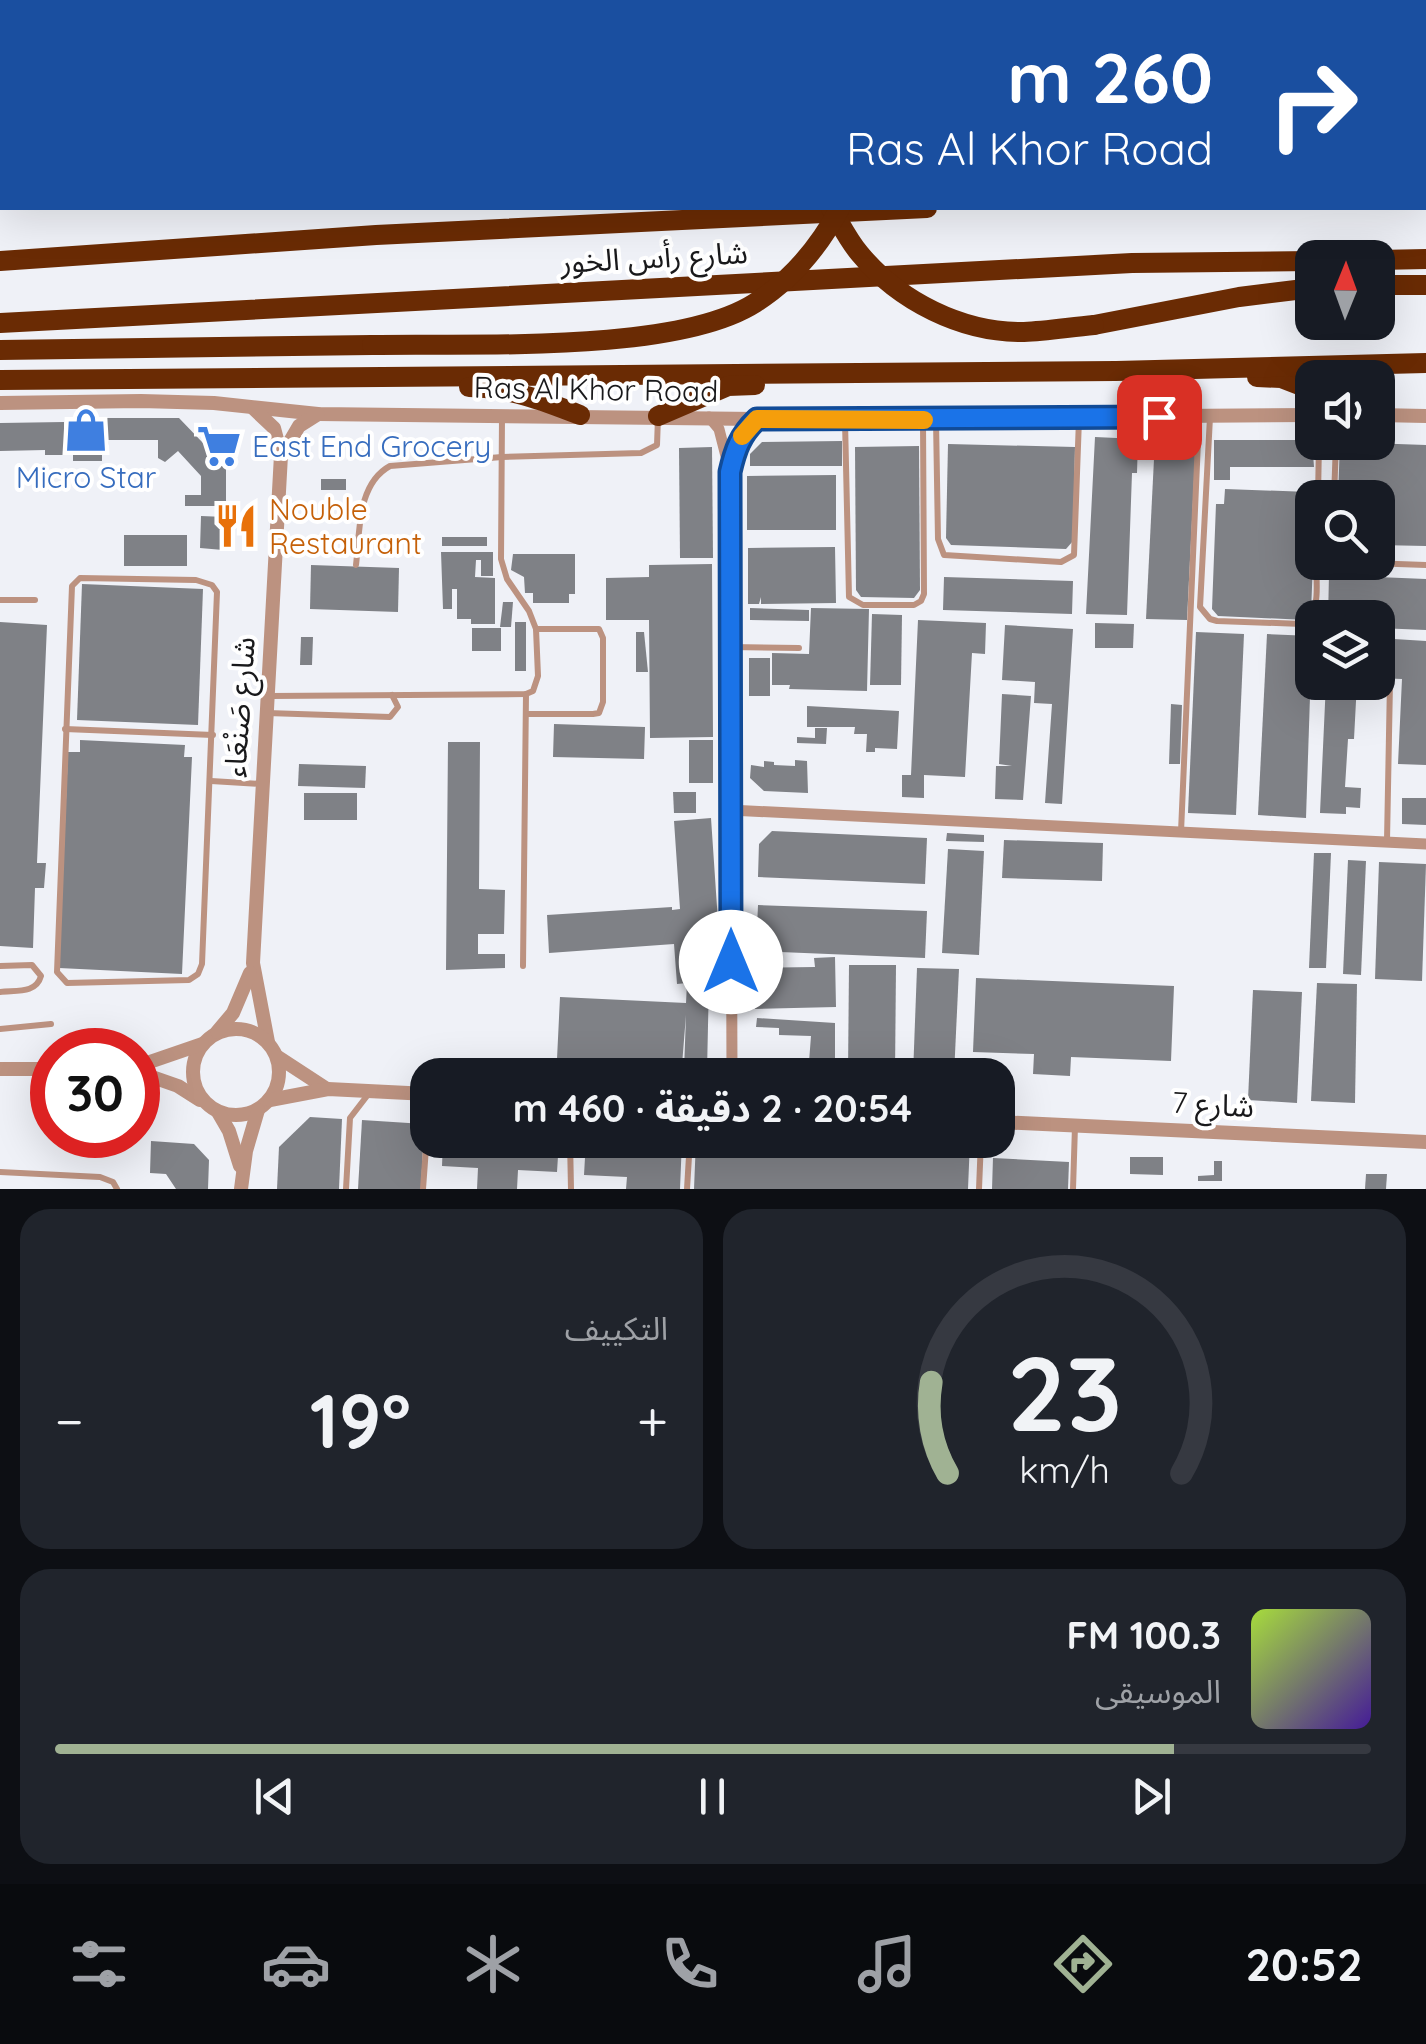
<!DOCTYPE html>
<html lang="ar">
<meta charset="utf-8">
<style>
body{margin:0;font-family:Quicksand,"Noto Sans Arabic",sans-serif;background:#20242c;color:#f1f3f6;direction:rtl;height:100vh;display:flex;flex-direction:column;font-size:38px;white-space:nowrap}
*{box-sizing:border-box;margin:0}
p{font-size:32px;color:#9ea1a6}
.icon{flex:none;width:55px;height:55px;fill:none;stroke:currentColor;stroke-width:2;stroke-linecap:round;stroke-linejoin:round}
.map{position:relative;height:1189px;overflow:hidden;direction:ltr}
.drawer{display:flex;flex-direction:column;gap:20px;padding:20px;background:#0d0f14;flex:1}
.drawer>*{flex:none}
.banner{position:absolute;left:0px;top:0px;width:1428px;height:210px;box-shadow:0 10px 40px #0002;direction:rtl;background:#1a4fa0;color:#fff;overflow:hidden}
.needle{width:65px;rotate:1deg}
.fabs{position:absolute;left:1295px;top:240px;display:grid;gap:20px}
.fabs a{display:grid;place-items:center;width:100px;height:100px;border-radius:20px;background:#171b24;box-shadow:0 10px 40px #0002;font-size:50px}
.speed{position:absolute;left:30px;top:1028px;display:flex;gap:20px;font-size:50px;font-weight:700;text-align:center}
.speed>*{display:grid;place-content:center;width:130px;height:130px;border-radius:50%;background:#171b24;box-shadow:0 10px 40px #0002;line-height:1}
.speed .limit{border:15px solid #d22;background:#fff;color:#111}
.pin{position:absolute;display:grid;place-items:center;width:85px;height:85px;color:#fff;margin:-42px;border-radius:20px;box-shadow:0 5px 15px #0006}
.me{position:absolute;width:110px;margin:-55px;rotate:0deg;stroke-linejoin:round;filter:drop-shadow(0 0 8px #0008)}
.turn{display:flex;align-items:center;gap:35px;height:210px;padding:0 50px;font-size:45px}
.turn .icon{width:130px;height:130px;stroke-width:2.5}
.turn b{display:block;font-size:70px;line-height:85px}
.big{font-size:75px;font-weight:700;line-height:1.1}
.drawer .tile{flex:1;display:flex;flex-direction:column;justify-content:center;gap:15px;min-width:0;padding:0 35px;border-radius:30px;background:#20242c}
.drawer .dial{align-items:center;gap:0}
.dial svg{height:260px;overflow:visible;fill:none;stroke:#363941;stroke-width:7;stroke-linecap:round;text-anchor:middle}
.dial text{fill:#f1f3f6;stroke:none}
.song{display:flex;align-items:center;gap:30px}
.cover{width:120px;height:120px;border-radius:15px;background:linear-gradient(135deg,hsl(80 70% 55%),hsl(260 70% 35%))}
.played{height:10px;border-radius:5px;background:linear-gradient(90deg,#a0b293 85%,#363941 85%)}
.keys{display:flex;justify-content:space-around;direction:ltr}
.heat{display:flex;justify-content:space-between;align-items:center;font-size:55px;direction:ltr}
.drawer .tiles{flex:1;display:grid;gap:20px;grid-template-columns:1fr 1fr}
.tile:last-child{grid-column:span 2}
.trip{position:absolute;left:410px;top:1058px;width:605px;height:100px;border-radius:30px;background:#171b24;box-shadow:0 10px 40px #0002;font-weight:700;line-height:100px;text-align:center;direction:rtl}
.menu{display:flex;height:160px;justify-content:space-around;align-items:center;background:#090b0e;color:#9ea1a6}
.menu .icon{width:70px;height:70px}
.menu .selected{color:#a0b293}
.menu b{font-size:45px;color:#f1f3f6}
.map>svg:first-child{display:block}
.building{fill:#7f8186}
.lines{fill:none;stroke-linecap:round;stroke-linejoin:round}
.service{stroke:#bc9280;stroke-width:6}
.minor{stroke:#bc9280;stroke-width:11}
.tertiary{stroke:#bc9280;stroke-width:14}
.motorway{stroke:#6a2b04;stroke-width:20}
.motorway-bridge{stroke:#6a2b04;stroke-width:20}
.route-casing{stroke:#114b97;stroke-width:25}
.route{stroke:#1a73e8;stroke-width:18}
.slow{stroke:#f59e0b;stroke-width:18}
.labels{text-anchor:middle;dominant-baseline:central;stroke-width:8;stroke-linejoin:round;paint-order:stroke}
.street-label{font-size:30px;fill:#19191b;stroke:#fff}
.shop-label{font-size:30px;fill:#366cbe;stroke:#fff;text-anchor:start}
.food-label{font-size:30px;fill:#c56008;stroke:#fff;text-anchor:start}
</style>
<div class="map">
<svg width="1426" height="1189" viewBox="0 0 1426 1189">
<rect width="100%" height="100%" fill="#eff1f7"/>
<g class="building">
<polygon points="73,418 179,418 226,467 226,506 185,506 185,495 201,495 201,476 178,451 165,462 158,458 158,440 108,440 109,446 102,446 102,461 73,461"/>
<polygon points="64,422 64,455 45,455 45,450 0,451 0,423"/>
<polygon points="1095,437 1138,439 1137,473 1132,473 1127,615 1086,614"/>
<polygon points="1155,439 1196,440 1187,620 1146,619"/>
<polygon points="1214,440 1312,440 1314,467 1230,467 1230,480 1214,480"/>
<polygon points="842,441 842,466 750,466 750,454 762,442"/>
<polygon points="1340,442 1426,445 1426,546 1378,545 1378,498 1338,498"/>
<polygon points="948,444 1075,447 1073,541 1066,549 951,545 946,538"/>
<polygon points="919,446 920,590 914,598 861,597 856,590 855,447"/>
<polygon points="712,447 713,558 680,558 679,448"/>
<polygon points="836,475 836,530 747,530 747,476"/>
<rect x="321" y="479" width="25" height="11"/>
<polygon points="1225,489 1309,492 1313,562 1311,612 1306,620 1218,616 1212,609 1216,504 1224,504"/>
<polygon points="201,516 225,517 223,550 200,548"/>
<rect x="124" y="535" width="63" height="31"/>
<rect x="442" y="537" width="45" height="9"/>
<polygon points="835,547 836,603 761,604 761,597 759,604 748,604 748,548"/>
<polygon points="441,552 493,552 493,576 481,576 481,560 476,560 475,577 495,578 495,624 471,624 471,619 457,619 457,589 452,589 452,609 443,609"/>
<polygon points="513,554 575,554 575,594 569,594 569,603 533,603 533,593 525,593 524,577 511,570"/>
<polygon points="712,564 713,737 650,738 649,620 606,620 606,578 649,577 649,565"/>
<polygon points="311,565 399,568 398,612 310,609"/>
<polygon points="1329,575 1426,579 1426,630 1378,628 1378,618 1328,618"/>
<polygon points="944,577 1073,581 1072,614 943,610"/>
<polygon points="82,584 203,589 198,725 77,720"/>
<polygon points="503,602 513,602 511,627 500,627"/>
<polygon points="750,608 809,610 809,621 750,620"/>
<polygon points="811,608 869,609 867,691 789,689 790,685 772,685 772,653 809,654"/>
<polygon points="872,614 902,615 901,685 870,685"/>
<polygon points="918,620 986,623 985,654 972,653 965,777 924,775 924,798 902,797 902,775 911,775"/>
<polygon points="0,622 47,625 37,863 46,863 44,888 35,888 33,948 0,946"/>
<rect x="515" y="622" width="11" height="49"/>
<polygon points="1095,623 1134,624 1133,648 1095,648"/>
<polygon points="1005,625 1073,629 1062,804 1045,803 1052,704 1034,703 1035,682 1002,680"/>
<rect x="472" y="628" width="29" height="23"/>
<polygon points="636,632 644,632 648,672 636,672"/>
<polygon points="1196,632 1244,634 1236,815 1188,813"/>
<polygon points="1267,634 1312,636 1306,818 1258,815"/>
<polygon points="301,637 313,637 312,665 300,665"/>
<polygon points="1378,638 1426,641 1426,765 1398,764 1402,679 1378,678"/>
<rect x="749" y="658" width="21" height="38"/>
<polygon points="1326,682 1357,682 1354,739 1348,739 1345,787 1361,788 1360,808 1346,807 1346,814 1320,813"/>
<polygon points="1002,694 1031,696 1023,800 995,799 996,766 1012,766 999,764"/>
<polygon points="1171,704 1182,705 1180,764 1169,764"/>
<polygon points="807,706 899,711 897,749 875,748 875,752 866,752 867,734 854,734 855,727 807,727"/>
<polygon points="554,724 645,727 644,759 553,757"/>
<polygon points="815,728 827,728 826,744 797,743 797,737 815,738"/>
<polygon points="80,740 185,745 184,757 192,757 182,974 59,968 68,752 80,752"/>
<rect x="689" y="740" width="24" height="43"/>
<polygon points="448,742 480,742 479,889 505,890 504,934 478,934 478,954 505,954 505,968 446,970"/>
<polygon points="795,760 807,761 808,793 764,791 750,778 751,765 764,767 764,761 774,762 774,765 795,766"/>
<polygon points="299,764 366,766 365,788 298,786"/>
<polygon points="673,792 696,792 696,813 674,813"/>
<rect x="304" y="793" width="53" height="27"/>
<polygon points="1402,798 1426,798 1426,825 1402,824"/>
<polygon points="711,818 722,981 709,981 707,1071 684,1071 686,1015 682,1065 557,1059 560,997 686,1003 687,983 677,984 674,944 549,953 547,915 672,907 672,910 680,909 674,821"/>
<polygon points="772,831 927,838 925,884 758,877 759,844"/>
<polygon points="947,833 984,835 984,842 946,841"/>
<polygon points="1004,840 1103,843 1102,881 1002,878"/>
<polygon points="948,849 984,851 979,955 942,953"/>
<polygon points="1314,853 1331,853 1326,968 1309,968"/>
<polygon points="1348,860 1366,861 1361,975 1343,974"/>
<polygon points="1379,862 1426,864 1422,981 1375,979"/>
<polygon points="758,905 927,911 925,958 756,951"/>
<polygon points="835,957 836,1007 755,1009 754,968 815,967 814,958"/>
<polygon points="849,965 896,965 895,1075 848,1075"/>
<polygon points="917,968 959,969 954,1075 913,1075"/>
<polygon points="976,978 1174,986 1171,1061 1071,1057 1070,1076 1033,1074 1034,1054 973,1052"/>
<polygon points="1317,983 1357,984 1355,1103 1311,1101"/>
<polygon points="1253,990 1302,992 1297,1103 1248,1100"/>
<polygon points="757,1018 835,1023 835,1064 825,1064 825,1075 808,1075 811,1036 779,1035 779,1028 756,1027"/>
<polygon points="310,1117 342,1119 339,1189 277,1189 279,1147"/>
<polygon points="362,1120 424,1124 421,1189 358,1189"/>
<polygon points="443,1140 559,1140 557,1172 518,1170 517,1189 477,1189 478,1168 442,1166"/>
<polygon points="586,1140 682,1140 680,1189 626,1189 627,1177 584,1175"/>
<polygon points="696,1140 809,1140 948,1147 948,1140 970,1140 968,1189 694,1189"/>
<polygon points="151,1141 194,1144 209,1160 208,1189 176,1189 166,1174 150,1173"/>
<polygon points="1130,1157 1163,1157 1163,1175 1130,1174"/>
<polygon points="993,1158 1069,1162 1068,1189 992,1189"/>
<polygon points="1214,1161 1222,1161 1222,1181 1198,1181 1198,1176 1214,1175"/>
<polygon points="1366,1174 1387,1174 1386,1189 1365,1189"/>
</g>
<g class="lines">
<g class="service">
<polyline points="311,0 312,2"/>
<polyline points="0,112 2,112"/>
<path d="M1210 417 1200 607 1210 619 1217 621 1302 624C1322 611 1316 584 1316 562"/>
<polyline points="936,420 938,539 944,555 1061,562 1074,555 1079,419"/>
<polyline points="845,421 849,597 863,605 914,605 921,601 924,594 923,420"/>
<polyline points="1318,498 1319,442"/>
<polyline points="1334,498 1336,442"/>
<polyline points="1340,562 1426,565"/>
<path d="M356 565C360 531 357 484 390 466L502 457 641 453 657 445 658 417"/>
<polygon points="80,578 196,580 212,585 217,592 202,964 198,974 189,980 67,983 57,972 72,586"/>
<polyline points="0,600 35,600"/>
<polyline points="730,647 799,648"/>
<polyline points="271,696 526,694 533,691 538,676 536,629 529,611 507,579 501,559 502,417"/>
<polyline points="267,713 390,717 398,707 392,695"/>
<polyline points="526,714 593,714 599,713 603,702 603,638 599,629 536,629"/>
<polyline points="65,729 213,735"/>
<polyline points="211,781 261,784"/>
<polyline points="1181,832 1199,418"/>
<polyline points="1387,841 1390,682"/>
<path d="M0 966 32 965 41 976C36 994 16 990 0 992"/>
<polyline points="523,966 526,694"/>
<polyline points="0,1029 51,1024"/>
<polyline points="570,1140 571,1189"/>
<polyline points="0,1172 100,1177 113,1182 117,1189"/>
<polyline points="346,1189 350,1118 370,1092"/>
<polyline points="423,1189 428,1120"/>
<polyline points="687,1189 690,1140"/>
<polyline points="979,1189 981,1140"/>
<polyline points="1073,1189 1075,1126"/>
</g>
<g class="minor">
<polyline points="709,417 719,429 730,472 732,1075"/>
<path d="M731 468C736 447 741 434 757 419"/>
<polyline points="730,810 1426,844"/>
</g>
<g class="tertiary">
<polyline points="0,403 141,401 214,403 318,414 757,419 1312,415"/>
<polyline points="254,409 274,428 281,455 253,963 268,1042"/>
<polyline points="1378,415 1426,416"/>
<polyline points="282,455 299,426 318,414"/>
<circle cx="236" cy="1072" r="43"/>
<polyline points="217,1032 233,1013 250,973"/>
<polyline points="278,1057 327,1089"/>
<polyline points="138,1066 202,1044"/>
<polyline points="0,1069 52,1069"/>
<polyline points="138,1072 178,1086 200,1100"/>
<polyline points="270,1100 328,1089 428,1094"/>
<polyline points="218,1112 229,1131 240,1166"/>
<polyline points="998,1122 1426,1142"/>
<polyline points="241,1189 246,1151 258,1110"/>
</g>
<g class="motorway">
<polyline points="923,0 924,2"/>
<polyline points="755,2 756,0"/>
<polyline points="823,2 823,0"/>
<polyline points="860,2 860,0"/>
<polyline points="1425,129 1426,129"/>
<polyline points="0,177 2,177"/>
<polyline points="1425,198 1426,198"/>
<polyline points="1378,260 1426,259"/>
<polyline points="0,261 376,235 927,208"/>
<polyline points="1378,285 1426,285"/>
<polyline points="0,323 1132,263 1312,261"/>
<polyline points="1094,325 1239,297 1312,288"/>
<polyline points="0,350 372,345"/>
<polyline points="1257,377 1281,378 1312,390"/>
<polyline points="0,380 1116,371 1426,363"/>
<path d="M469 387C510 388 542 400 580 415"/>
<polyline points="658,416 728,386 755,385"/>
</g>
<g class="motorway-bridge">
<path d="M831 208C840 223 848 240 860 254 899 301 962 333 1024 332 1047 331 1071 327 1094 325"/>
<path d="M372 345C470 343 675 354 755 303 793 279 819 247 840 208"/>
</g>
</g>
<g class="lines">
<g class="route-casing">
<path id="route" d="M731 962 730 472C735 450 740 435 757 419L1159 417"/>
</g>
<use href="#route" class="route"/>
<polyline class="slow" points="742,436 757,419 924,420"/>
</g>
<defs>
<g id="shop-bare" transform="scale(3.45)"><path d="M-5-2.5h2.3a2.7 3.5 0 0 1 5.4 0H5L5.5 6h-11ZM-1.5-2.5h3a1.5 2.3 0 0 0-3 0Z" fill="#3f7fe0" stroke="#fff" stroke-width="2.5" paint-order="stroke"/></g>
<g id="supermarket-bare" transform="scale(3.45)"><path d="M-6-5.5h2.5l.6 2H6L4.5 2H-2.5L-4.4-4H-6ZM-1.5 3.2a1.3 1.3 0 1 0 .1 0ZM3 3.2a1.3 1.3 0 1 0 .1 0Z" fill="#3f7fe0" stroke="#fff" stroke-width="2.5" paint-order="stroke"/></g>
<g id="restaurant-bare" transform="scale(3.45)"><path d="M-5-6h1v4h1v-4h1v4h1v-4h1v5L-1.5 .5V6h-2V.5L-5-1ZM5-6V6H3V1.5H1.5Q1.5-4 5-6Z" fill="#e8710a" stroke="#fff" stroke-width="2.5" paint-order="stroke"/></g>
</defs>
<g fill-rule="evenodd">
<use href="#shop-bare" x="86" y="430"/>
<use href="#supermarket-bare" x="219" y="446"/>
<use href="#restaurant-bare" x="236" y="526"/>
</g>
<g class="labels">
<g class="street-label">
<text transform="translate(654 257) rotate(-3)">شارع رأس الخور</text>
<text transform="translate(596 389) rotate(1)">Ras Al Khor Road</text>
<text transform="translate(239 707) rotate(-86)">شارع صَنْعَاء</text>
<text transform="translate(1213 1104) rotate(3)">شارع 7</text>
</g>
<g class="shop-label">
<text x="252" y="446">East End Grocery</text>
<text x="86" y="477" text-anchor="middle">Micro Star</text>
</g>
<g class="food-label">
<text x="269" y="509">Nouble<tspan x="269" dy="34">Restaurant</tspan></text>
</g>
</g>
</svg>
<div class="fabs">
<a><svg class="needle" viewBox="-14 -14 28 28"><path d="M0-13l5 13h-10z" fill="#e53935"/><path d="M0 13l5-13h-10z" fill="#9ea1a6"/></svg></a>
<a><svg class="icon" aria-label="sound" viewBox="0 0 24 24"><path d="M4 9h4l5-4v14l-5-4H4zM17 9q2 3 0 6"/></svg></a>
<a><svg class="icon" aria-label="search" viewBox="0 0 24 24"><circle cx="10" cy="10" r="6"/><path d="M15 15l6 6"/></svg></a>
<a><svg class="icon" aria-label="layers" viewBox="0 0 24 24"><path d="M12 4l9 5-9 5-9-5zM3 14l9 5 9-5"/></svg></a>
</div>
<div class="speed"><div class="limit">30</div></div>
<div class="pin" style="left:1159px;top:417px;background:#d93025"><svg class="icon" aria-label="arrive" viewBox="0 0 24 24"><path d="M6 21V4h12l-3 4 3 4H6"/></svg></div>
<svg class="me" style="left:731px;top:962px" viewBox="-20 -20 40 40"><circle r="19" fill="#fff"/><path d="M0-13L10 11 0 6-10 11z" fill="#1a73e8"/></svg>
<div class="trip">20:54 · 2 دقيقة · 460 m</div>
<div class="banner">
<div class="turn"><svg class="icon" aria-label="right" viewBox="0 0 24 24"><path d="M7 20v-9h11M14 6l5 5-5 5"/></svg><div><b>260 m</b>Ras Al Khor Road</div></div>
</div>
</div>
<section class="drawer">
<div class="tiles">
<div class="tile dial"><svg viewBox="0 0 100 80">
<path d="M14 69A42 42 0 1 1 86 69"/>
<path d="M14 69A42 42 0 0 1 9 41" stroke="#a0b293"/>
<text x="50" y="56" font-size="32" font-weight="700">23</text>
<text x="50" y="72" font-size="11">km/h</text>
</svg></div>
<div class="tile"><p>التكييف</p>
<div class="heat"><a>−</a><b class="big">19°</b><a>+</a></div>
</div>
<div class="tile">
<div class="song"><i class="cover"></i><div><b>100.3 FM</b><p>الموسيقى</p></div></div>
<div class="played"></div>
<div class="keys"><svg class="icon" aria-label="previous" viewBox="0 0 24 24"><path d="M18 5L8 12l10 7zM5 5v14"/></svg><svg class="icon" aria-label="pause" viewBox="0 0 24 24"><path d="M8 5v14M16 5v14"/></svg><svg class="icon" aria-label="next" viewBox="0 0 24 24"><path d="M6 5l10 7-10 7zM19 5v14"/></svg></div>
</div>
</div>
</section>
<nav class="menu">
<b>20:52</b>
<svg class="icon selected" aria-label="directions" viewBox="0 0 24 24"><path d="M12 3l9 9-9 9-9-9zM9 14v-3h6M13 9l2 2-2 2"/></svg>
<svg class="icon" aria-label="music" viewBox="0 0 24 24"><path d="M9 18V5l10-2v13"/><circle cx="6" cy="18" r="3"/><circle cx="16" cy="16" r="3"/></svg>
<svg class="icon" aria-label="phone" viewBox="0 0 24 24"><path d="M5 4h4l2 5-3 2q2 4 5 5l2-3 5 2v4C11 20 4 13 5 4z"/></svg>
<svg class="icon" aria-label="climate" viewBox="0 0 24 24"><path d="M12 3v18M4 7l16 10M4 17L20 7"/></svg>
<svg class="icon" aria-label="car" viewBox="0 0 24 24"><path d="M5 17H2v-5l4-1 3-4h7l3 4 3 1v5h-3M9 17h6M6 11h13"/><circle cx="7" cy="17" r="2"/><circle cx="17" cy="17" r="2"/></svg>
<svg class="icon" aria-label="filters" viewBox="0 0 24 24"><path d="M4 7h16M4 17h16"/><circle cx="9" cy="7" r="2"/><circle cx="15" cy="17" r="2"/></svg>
</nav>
